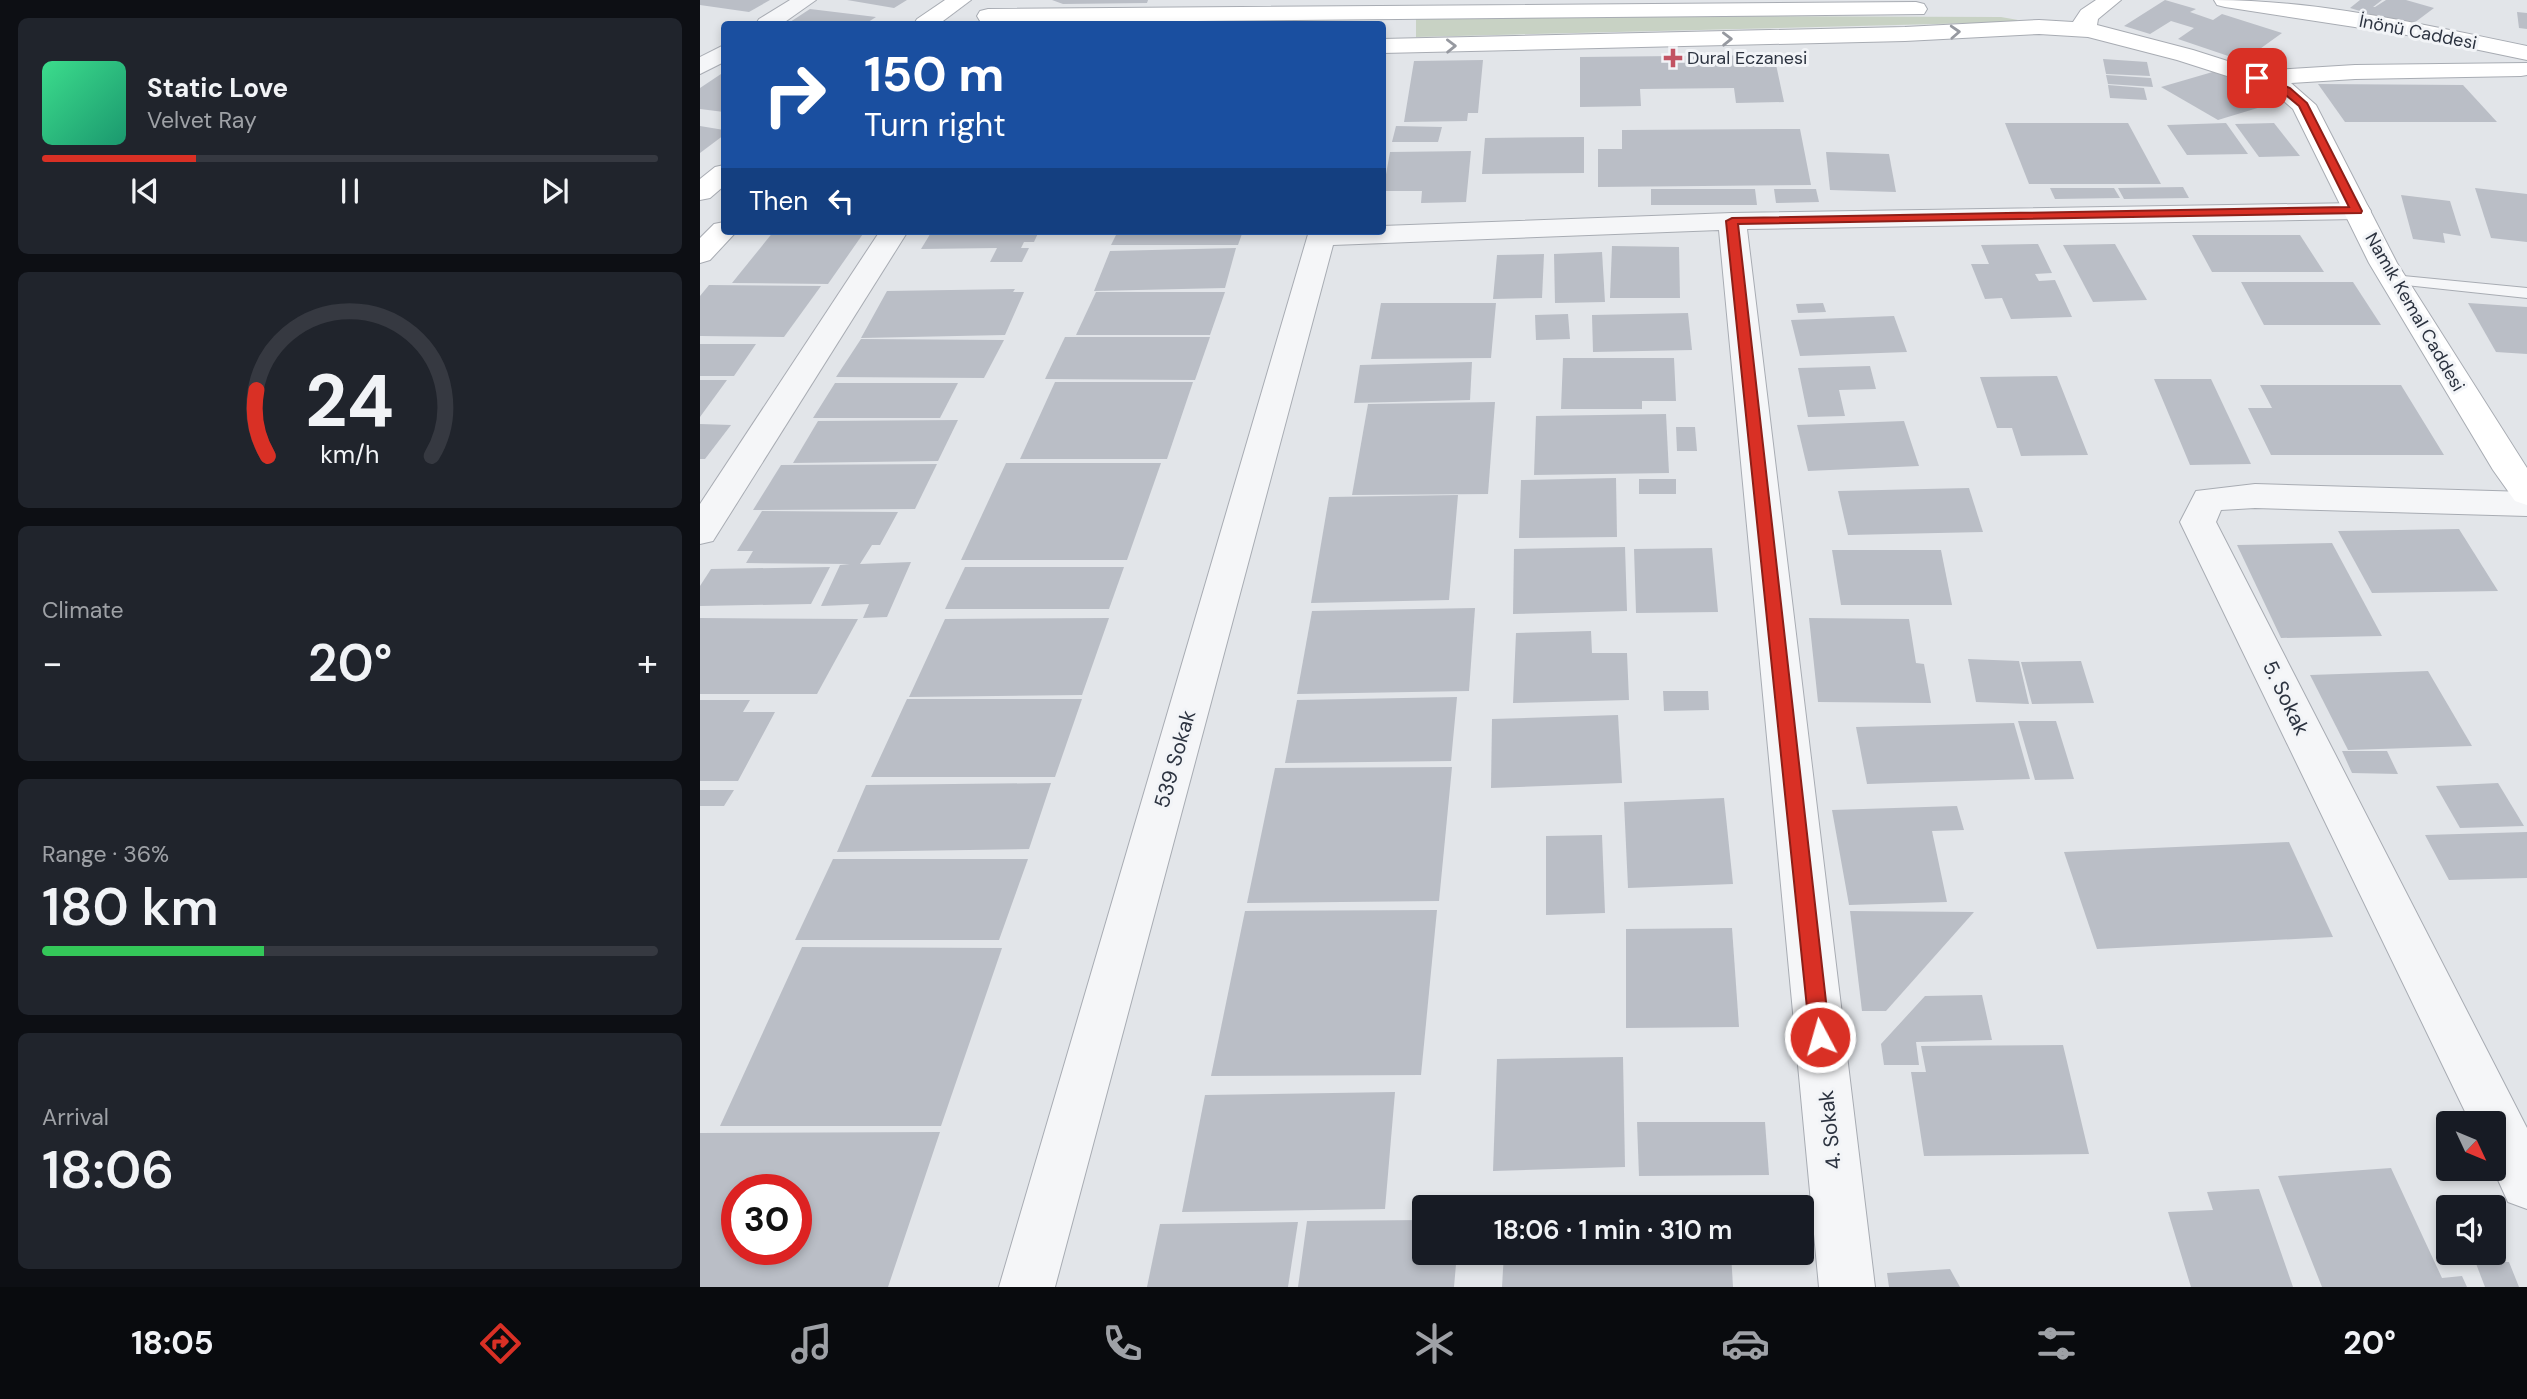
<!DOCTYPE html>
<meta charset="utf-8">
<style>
body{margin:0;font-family:"DM Sans",sans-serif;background:#20242c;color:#f1f3f6;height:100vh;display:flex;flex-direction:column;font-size:26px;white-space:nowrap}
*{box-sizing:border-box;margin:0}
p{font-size:23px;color:#9ea1a6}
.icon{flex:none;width:38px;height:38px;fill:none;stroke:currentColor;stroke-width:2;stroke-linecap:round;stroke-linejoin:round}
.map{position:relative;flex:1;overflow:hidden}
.drawer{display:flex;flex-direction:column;gap:18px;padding:18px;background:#0d0f14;width:700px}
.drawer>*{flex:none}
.banner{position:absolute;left:21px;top:21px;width:665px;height:214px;border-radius:7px;box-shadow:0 4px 10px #0003;background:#1a4fa0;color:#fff;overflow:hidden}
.needle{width:46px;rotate:134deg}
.buttons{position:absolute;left:1736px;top:1111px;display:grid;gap:14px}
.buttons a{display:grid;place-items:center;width:70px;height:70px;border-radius:7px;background:#171b24;box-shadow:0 4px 10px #0003;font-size:35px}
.speed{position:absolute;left:21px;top:1174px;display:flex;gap:14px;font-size:35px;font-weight:700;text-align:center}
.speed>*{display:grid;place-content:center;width:91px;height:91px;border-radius:50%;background:#171b24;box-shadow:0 4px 10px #0003;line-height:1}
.speed .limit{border:10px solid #d22;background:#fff;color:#111}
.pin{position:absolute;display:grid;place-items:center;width:60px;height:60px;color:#fff;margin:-30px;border-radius:14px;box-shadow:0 4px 10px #0006}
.me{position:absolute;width:77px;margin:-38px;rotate:354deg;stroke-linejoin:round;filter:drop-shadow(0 0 5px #0008)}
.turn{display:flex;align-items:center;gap:24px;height:147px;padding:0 28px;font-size:32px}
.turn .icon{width:91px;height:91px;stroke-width:2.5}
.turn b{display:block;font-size:49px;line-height:60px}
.then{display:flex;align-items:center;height:66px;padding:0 28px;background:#0003;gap:14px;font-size:26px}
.big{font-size:52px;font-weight:600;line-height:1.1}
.drawer .tile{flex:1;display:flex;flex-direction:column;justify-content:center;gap:10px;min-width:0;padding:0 24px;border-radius:10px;background:#20242c}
.drawer .dial{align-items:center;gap:0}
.dial svg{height:182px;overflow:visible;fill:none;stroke:#363941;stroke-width:7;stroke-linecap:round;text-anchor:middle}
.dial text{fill:#f1f3f6;stroke:none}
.song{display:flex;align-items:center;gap:21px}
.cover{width:84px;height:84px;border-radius:10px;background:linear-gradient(135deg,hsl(150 70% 55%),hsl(160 70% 35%))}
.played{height:7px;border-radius:4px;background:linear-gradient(90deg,#d93025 25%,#363941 25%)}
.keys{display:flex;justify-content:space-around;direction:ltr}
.heat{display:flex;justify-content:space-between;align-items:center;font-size:38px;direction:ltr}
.charge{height:10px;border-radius:5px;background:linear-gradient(90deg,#34c759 36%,#363941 0)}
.trip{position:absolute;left:712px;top:1195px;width:402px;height:70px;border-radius:7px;background:#171b24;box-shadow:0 4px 10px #0003;font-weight:600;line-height:70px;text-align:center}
.tabs{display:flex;height:112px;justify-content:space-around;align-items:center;background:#090b0e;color:#9ea1a6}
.tabs .icon{width:49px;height:49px}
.tabs .active{color:#d93025}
.tabs b{font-size:32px;color:#f1f3f6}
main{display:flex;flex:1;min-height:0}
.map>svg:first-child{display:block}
.green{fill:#c8d2c4}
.building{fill:#babec6;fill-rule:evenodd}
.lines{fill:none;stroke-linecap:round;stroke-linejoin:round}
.lane-casing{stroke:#a8acb3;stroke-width:2}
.street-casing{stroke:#a8acb3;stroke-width:2}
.secondary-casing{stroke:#a8acb3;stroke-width:2}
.lane{fill:#f5f6f8;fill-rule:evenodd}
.street{fill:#f5f6f8;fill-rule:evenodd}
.secondary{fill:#fff;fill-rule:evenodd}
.oneway{stroke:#9699a0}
.route{fill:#d93025;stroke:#8d1f18;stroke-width:2}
.poi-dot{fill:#c25363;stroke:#f2f4f7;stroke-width:2.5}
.labels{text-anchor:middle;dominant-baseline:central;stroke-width:6;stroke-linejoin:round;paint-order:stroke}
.far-street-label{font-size:18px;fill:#2c3340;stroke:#f2f4f7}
.far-poi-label{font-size:18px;fill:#2c3340;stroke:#f2f4f7;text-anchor:start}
.street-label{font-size:21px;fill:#2c3340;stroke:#f2f4f7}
</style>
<main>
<section class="drawer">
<div class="tile">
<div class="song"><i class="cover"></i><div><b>Static Love</b><p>Velvet Ray</p></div></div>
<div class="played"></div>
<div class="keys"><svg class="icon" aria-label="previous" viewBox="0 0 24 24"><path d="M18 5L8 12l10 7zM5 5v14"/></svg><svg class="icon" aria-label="pause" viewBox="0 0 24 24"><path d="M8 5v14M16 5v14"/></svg><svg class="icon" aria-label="next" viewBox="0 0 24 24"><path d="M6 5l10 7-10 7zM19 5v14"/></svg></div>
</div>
<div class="tile dial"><svg viewBox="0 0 100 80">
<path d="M14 69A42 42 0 1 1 86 69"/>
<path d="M14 69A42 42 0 0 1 9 40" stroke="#d93025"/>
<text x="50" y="56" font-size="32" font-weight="700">24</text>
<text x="50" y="72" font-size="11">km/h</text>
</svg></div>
<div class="tile"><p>Climate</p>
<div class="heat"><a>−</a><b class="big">20°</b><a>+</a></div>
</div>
<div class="tile"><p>Range · 36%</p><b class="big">180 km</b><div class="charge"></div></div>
<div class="tile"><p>Arrival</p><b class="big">18:06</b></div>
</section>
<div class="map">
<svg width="1827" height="1287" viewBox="0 0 1827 1287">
<rect width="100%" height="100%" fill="#e2e5e9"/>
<polygon class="green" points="953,16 1301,17 1318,20 1315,22 716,37 716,19"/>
<g class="building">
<polygon points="0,0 70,0 49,12 0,5"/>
<polygon points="147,0 207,0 194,8"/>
<polygon points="352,0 448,0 447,3 363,4"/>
<polygon points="1465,0 1496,9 1490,12 1513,20 1522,14 1582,33 1543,61 1478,39 1494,28 1471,21 1450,34 1424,26"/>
<polygon points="1660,0 1682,0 1673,7 1675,7 1686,0 1706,0 1734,8 1710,26 1650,8"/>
<polygon points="110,9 176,17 165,24 87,24"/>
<polygon points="1817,12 1827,13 1827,29 1819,28"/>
<polygon points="1074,55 1084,102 1036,103 1034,88 940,89 941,106 880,107 880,57"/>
<polygon points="1403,59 1447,62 1450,76 1406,74"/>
<polygon points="783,60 778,113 768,113 767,121 704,122 714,61"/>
<polygon points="1516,71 1574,103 1518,120 1461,87"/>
<polygon points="24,72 24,112 0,109 0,88"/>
<polygon points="1406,75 1451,78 1453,87 1408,84"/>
<polygon points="1618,84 1763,85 1797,122 1645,122"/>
<polygon points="1408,85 1444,88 1447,100 1410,98"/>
<polygon points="1305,123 1428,123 1461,184 1329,184"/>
<polygon points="1526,123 1548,154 1487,155 1467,125"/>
<polygon points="1574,123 1600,156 1559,157 1535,124"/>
<polygon points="0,126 24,130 24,135 0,153"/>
<polygon points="696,126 742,127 738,142 692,142"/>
<polygon points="1100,129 1111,185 898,187 898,149 922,149 922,130"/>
<polygon points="884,137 884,173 782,174 785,138"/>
<polygon points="771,151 766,202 721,203 722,191 683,191 690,152"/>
<polygon points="1126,152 1189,154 1196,192 1130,190"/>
<polygon points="1483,187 1489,198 1424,199 1418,188"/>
<polygon points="1350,188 1414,188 1420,198 1355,199"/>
<polygon points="1775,188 1827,194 1827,242 1791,238"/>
<polygon points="951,189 1055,189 1057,205 951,205"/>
<polygon points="1074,189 1116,189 1119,202 1076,203"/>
<polygon points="1701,195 1750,201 1761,236 1743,233 1745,243 1713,239"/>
<polygon points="74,231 165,231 128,284 32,283"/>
<polygon points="232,231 339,231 334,242 324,242 321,248 329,248 322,262 290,262 297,248 221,249"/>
<polygon points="418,231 543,231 538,245 411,245"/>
<polygon points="1492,235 1600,235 1624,272 1512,272"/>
<polygon points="1338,244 1352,273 1335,274 1339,281 1355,280 1372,317 1311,319 1302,298 1285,299 1271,264 1289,264 1281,245"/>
<polygon points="1415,244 1447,300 1393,302 1363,245"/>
<polygon points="912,246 979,247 980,298 910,298"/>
<polygon points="536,248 525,288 394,291 410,251"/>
<polygon points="902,252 905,302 855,303 854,254"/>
<polygon points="844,254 842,298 793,299 797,255"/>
<polygon points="1541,282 1653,282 1681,325 1564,325"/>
<polygon points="9,285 121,286 84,337 0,336 0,296"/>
<polygon points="315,289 313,292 324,292 305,335 161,338 187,291"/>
<polygon points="396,292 525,292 510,335 376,335"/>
<polygon points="681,303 796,303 791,358 671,359"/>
<polygon points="1123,303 1126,312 1098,313 1096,304"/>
<polygon points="1768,303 1827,307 1827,354 1796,352"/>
<polygon points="988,313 992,350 893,352 892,315"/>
<polygon points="868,314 870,339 836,340 835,315"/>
<polygon points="1194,316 1207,352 1100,356 1091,320"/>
<polygon points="365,337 510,337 495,380 345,379"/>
<polygon points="161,339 304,340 284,378 136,377"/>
<polygon points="0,344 56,344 34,376 0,376"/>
<polygon points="863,358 974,358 976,401 942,401 942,409 861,409"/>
<polygon points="772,362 770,400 654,403 660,365"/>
<polygon points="1170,366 1176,389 1139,390 1145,416 1108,417 1098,368"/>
<polygon points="1357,376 1388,455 1321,456 1312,428 1297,428 1280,377"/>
<polygon points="1454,379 1511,379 1551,464 1490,465"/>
<polygon points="0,380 27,380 0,417"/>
<polygon points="355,382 493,382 467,459 320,459"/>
<polygon points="135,383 258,383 240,418 113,418"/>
<polygon points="1560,385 1701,385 1744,455 1571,455 1548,408 1572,408"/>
<polygon points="795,402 788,494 652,495 668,404"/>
<polygon points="966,414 969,473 834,475 836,416"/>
<polygon points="258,420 238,461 93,463 118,421"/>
<polygon points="1204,421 1219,466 1108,471 1097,425"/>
<polygon points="0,424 31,425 5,459 0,459"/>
<polygon points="976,427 995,427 997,451 977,451"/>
<polygon points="306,463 461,463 427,560 261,560"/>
<polygon points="237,464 215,509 53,510 81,465"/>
<polygon points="916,478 917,537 819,538 821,480"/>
<rect x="939" y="479" width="37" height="15"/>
<polygon points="1269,488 1283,532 1148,535 1138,491"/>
<polygon points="758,495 749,600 611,603 629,497"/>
<polygon points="62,511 198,512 180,545 172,545 160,564 211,562 187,617 163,618 169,604 121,606 140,565 150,564 46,563 53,551 37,551"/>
<polygon points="1759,529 1798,591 1672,593 1638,531"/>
<polygon points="1632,543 1682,636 1581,638 1537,545"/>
<polygon points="925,547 927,611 813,614 814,549"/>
<polygon points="1012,548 1018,612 936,613 934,549"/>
<polygon points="1132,550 1241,550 1252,605 1141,605"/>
<polygon points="130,567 111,604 0,606 0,586 11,569"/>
<polygon points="265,567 424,567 409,609 245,609"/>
<polygon points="775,608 769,691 597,694 612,611"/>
<polygon points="0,618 158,619 117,694 0,694"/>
<polygon points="409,618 382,695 209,697 245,619"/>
<polygon points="1109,618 1209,619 1216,663 1224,664 1231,703 1118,702"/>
<polygon points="891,631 892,653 927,653 929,700 813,703 816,633"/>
<polygon points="1268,659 1319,661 1329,704 1276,702"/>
<polygon points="1381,661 1394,703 1332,704 1321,662"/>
<polygon points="1728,671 1772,746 1648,750 1610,675"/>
<polygon points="963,691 1008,691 1009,710 964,711"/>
<polygon points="757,697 751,761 585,763 597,700"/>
<polygon points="207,699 382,699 355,777 171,777"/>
<polygon points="0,700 50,700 43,712 75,712 38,781 0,781"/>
<polygon points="918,715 922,783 791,788 792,719"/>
<polygon points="1318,721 1356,721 1374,779 1335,780"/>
<polygon points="1314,723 1330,779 1167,784 1156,727"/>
<polygon points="1642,751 1687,751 1698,774 1652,773"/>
<polygon points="752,767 739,901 547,903 575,768"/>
<polygon points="351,783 329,849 137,852 166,785"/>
<polygon points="1798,783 1824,826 1760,828 1736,786"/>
<polygon points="0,790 34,790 24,806 0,806"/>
<polygon points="1024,798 1033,884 928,888 924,802"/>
<polygon points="1257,806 1264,830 1232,831 1247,902 1149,905 1132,810"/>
<polygon points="1827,832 1827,878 1749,880 1725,835"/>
<polygon points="902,835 905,913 846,915 846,836"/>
<polygon points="1589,842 1633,937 1397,949 1364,852"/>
<polygon points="133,859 328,859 299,940 95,940"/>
<polygon points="737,910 721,1075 511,1076 545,911"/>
<polygon points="1150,911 1274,912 1186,1011 1162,1011"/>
<polygon points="1032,928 1039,1027 926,1028 926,929"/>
<polygon points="102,947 302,948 241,1126 20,1126"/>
<polygon points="1282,995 1292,1040 1216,1042 1219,1065 1184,1065 1181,1044 1225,996"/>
<polygon points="1363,1045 1389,1154 1224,1156 1211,1072 1226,1072 1221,1046"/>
<polygon points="923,1057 925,1167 793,1171 797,1059"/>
<polygon points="695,1092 685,1209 482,1212 505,1095"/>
<polygon points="937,1122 1065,1122 1069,1175 939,1176"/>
<path d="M240 1132 188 1287H0V1133ZM37 1190H96V1250H37Z"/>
<polygon points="1691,1168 1742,1278 1762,1276 1767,1287 1622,1287 1578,1176"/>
<polygon points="1559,1189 1593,1287 1491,1287 1468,1212 1513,1210 1507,1192"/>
<polygon points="724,1220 724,1253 757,1253 754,1287 598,1287 607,1221"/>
<polygon points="598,1222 588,1287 447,1287 460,1224"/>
<polygon points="804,1253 1031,1253 1033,1287 802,1287"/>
<polygon points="1775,1261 1809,1262 1819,1287 1785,1287"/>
<polygon points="1250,1269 1260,1287 1189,1287 1187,1273"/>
</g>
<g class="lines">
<g class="lane-casing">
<polygon id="lane" points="1693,275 1827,288 1827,298 1687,283 1685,280 1687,277"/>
</g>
<g class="street-casing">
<g id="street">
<polygon points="90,0 116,0 82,24 56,24 59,19"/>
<polygon points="24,45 24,62 0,74 0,57"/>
<polygon points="1657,203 1667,205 1671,211 1667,217 1657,219 1047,229 1175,1287 1119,1287 1019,230 633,245 355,1287 299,1287 609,231 682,231 682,226 1032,213"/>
<polygon points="180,231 208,231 13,541 0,544 0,504"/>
<polygon points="1555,484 1827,492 1827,516 1555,508 1521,510 1516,522 1827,1128 1827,1209 1808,1202 1793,1169 1794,1124 1771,1124 1480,522 1496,491"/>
</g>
</g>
<g class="secondary-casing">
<g id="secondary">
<polygon points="245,0 271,0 239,24 214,24 217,19"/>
<polygon points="1396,0 1421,0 1398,19 1397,25 1493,50 1559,71 1655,65 1827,63 1827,75 1821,76 1655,79 1591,83 1616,105 1697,263 1827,468 1827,505 1815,501 1793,470 1669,263 1593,109 1577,95 1549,83 1477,60 1388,37 1339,34 1205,41 682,53 682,39 1205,27 1339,20 1373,22 1381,10"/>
<path d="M1514 0C1620 0 1724 25 1827 46V60L1707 35 1525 7 1517 5Z"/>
<polygon points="1216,2 1224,4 1227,9 1224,14 288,23 280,21 277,16 280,11 288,9"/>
<polygon points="24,165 24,186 10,198 0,200 0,179 15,167"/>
<polygon points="24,222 24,231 37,231 10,260 0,263 0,238 14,224"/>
</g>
</g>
<use href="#lane" class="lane"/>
<use href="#street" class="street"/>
<use href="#secondary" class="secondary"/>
</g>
<defs><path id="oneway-chevron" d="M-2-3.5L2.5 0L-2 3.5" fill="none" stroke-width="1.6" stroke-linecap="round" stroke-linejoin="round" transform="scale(1.75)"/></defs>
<g class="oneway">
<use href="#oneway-chevron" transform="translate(1255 32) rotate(-3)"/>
<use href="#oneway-chevron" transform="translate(1027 39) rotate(-1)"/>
<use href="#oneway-chevron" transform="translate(751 46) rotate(-1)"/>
</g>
<polygon class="route" points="1554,76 1561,76 1590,88 1607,103 1662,211 1661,213 1038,224 1130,1037 1127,1044 1120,1047 1113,1044 1110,1037 1026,221 1032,218 1649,207 1599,106 1582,92 1554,80"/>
<path class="poi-dot" d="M969.5 47.5h7v7h7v7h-7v7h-7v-7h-7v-7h7z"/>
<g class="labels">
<g class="far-street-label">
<text transform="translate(1718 32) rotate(11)">İnönü Caddesi</text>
<text transform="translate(1715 312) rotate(60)">Namık Kemal Caddesi</text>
</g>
<g class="far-poi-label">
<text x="987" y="58">Dural Eczanesi</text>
</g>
<g class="street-label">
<text transform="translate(1586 698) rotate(64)">5. Sokak</text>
<text transform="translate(475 759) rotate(-74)">539 Sokak</text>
<text transform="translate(1130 1130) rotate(-96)">4. Sokak</text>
</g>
</g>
</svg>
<div class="buttons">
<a><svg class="needle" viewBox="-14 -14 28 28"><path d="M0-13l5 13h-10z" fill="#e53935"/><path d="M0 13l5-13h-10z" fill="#9ea1a6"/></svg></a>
<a><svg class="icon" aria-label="sound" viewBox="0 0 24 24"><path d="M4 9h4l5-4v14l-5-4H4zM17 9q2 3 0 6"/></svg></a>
</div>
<div class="speed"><div class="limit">30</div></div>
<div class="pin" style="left:1557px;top:78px;background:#d93025"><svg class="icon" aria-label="arrive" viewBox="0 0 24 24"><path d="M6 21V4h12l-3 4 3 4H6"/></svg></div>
<svg class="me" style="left:1120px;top:1037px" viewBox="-20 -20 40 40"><circle r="17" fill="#d93025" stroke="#fff" stroke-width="3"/><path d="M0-11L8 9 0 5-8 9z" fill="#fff"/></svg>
<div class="trip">18:06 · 1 min · 310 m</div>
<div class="banner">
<div class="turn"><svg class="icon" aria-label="right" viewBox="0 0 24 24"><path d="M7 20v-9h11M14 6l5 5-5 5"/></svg><div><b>150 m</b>Turn right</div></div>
<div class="then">Then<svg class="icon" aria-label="left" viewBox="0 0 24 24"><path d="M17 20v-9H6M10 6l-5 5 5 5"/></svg></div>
</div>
</div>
</main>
<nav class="tabs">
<b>18:05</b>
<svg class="icon active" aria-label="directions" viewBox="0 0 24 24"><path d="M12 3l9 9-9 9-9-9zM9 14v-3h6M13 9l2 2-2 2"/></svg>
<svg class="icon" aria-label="music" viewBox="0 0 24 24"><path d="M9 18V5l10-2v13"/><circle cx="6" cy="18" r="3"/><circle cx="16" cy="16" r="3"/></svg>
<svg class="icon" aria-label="phone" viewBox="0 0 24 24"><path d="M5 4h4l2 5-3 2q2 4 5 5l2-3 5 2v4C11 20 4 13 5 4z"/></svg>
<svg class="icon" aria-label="climate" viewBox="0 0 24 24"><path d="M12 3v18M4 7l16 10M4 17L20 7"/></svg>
<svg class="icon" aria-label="car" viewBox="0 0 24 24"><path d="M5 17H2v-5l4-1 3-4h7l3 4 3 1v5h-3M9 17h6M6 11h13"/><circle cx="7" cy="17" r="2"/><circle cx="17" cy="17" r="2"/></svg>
<svg class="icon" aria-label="filters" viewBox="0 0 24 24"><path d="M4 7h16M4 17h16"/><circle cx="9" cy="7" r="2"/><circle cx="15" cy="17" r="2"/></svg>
<b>20°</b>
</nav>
